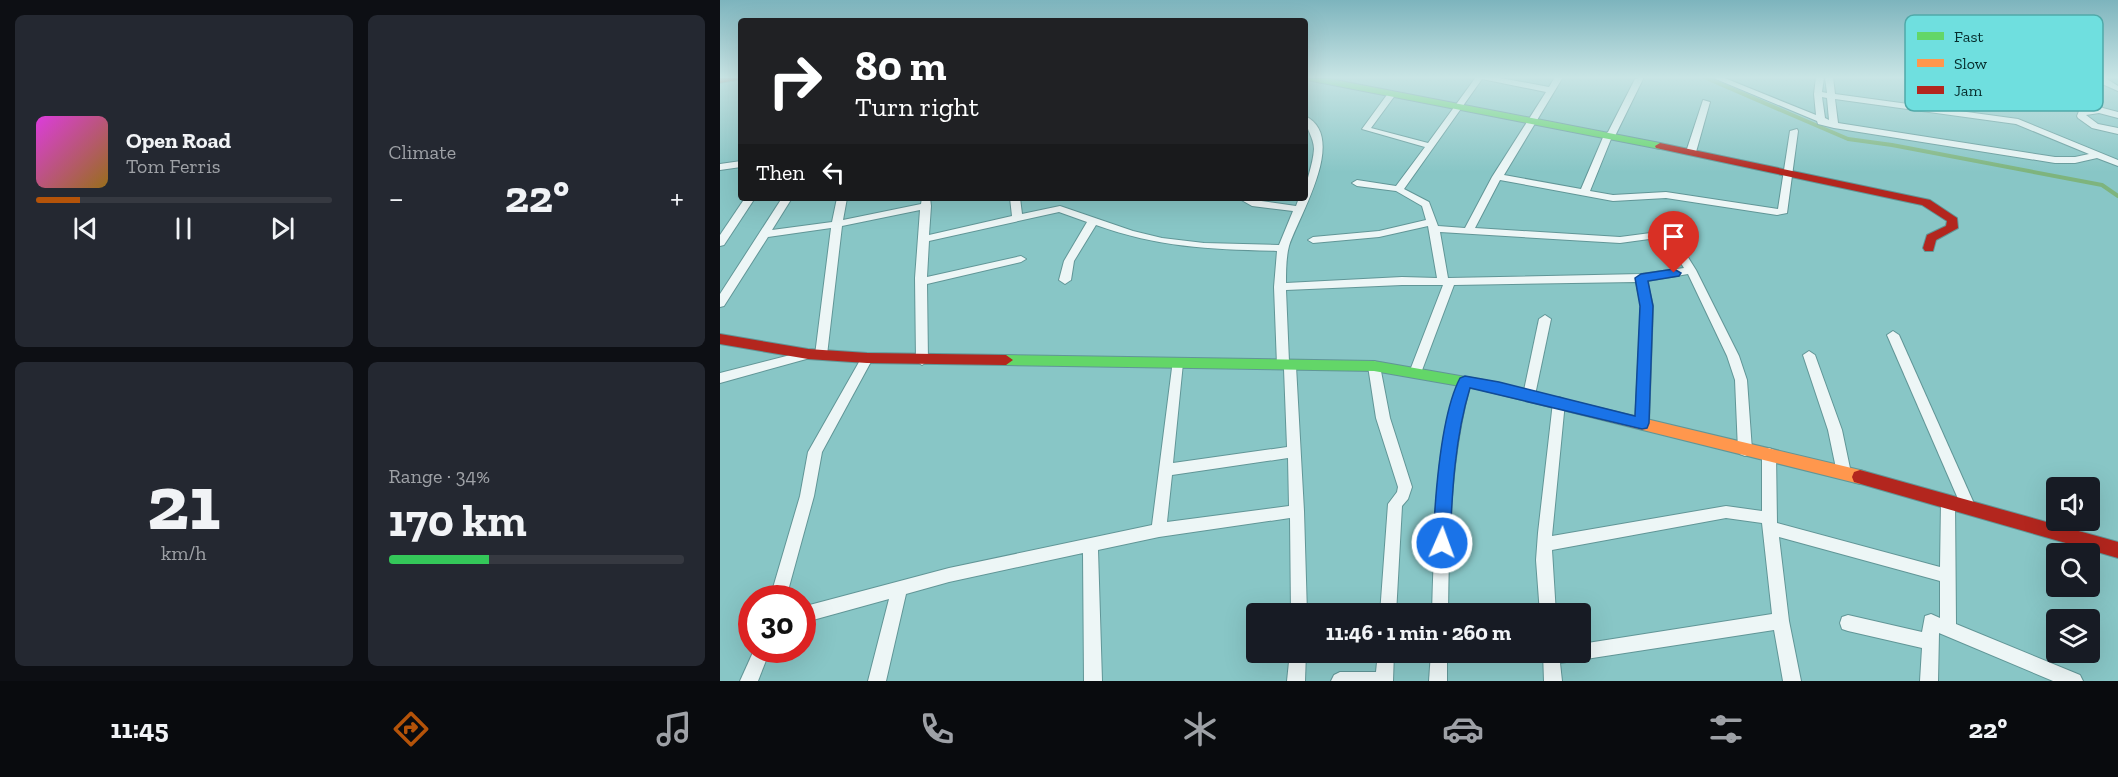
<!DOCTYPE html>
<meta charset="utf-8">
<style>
body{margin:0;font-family:"Zilla Slab",serif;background:#242831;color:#f1f3f6;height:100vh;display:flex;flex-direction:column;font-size:22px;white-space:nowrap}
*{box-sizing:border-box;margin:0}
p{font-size:20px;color:#9ea1a6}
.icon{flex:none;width:33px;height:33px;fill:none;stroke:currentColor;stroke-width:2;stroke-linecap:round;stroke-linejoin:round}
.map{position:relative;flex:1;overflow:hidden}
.sheet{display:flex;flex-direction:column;gap:15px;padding:15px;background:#0d0f14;width:720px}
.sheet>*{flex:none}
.guide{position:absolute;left:18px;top:18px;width:570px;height:183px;border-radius:6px;box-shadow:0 6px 24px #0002;background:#202124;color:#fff;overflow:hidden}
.fabs{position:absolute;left:1326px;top:477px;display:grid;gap:12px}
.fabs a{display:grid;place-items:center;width:54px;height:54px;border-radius:6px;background:#171b24;box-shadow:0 6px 24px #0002;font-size:30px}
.speed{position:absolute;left:18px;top:585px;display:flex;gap:12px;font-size:30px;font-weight:700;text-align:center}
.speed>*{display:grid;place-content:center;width:78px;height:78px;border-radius:50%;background:#171b24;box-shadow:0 6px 24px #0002;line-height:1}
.speed .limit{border:9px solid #d22;background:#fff;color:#111}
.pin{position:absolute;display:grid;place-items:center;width:51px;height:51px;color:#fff;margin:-62px -26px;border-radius:50% 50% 50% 0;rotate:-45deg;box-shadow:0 0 6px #0007}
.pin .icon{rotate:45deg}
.me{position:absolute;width:66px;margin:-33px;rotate:2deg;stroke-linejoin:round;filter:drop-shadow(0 0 4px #0008)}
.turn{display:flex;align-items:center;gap:21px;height:126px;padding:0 18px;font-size:27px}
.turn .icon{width:78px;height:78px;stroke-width:2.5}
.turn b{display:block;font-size:42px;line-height:51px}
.then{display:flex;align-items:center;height:57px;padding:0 18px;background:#0003;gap:12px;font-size:22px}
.big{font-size:45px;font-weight:800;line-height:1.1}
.sheet .card{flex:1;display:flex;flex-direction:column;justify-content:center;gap:9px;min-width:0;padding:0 21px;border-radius:9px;background:#242831}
.sheet .dial{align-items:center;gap:0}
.dial b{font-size:78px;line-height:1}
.song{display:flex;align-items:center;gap:18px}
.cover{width:72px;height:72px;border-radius:9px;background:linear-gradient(135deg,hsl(300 70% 55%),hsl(40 70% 35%))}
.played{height:6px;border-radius:3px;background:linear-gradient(90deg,#b45309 15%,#363941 15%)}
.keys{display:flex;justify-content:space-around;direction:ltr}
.heat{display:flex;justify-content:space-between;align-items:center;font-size:33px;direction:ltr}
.charge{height:9px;border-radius:4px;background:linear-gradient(90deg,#34c759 34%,#363941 0)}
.sheet .tiles{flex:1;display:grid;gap:15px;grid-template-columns:repeat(2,1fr)}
.trip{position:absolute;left:526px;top:603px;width:345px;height:60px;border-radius:6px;background:#171b24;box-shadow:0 6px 24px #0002;font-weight:800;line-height:60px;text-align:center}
.menu{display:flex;height:96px;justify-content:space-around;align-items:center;background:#090b0e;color:#9ea1a6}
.menu .icon{width:42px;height:42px}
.menu .current{color:#b45309}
.menu b{font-size:27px;color:#f1f3f6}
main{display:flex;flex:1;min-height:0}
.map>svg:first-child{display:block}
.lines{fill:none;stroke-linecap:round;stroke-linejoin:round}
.stream{stroke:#7eb47d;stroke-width:4}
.street-casing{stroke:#619697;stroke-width:2}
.fast-casing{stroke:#619697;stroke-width:2}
.slow-casing{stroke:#619697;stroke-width:2}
.jam-casing{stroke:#619697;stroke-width:2}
.street{fill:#edf6f6;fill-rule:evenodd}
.fast{fill:#63d668;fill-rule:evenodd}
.slow{fill:#ff974d;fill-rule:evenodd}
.jam{fill:#b3261e;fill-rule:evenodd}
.route{fill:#1a73e8;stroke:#114b97;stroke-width:1.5}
.key{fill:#6fdfdf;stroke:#50a9a9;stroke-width:1.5}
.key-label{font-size:16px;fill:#062c2c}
</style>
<main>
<section class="sheet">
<div class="tiles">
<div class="card">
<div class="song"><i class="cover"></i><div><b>Open Road</b><p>Tom Ferris</p></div></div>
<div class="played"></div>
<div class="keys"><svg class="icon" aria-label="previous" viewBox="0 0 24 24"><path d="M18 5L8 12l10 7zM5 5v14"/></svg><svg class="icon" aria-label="pause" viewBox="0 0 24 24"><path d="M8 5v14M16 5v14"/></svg><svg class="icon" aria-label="next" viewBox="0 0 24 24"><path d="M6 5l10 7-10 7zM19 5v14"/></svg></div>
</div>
<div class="card"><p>Climate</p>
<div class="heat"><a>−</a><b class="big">22°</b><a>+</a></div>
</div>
<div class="card dial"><b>21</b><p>km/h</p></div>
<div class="card"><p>Range · 34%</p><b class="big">170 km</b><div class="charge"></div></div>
</div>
</section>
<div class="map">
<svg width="1398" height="681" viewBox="0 0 1398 681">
<rect width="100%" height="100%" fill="#88c6c6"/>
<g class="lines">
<polyline class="stream" points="984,77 1128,139 1172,145 1382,185 1398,196"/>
<g class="street-casing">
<g id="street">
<path d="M756 77H775L829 87 835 77H843L784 175 861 189 884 135 888 132 915 79 922 77 923 79 895 136 891 139 870 191 893 195 946 192 1058 209 1070 131 1077 129 1078 131 1067 213 1057 215 946 198 893 201 780 180 755 228 900 237 946 231 954 235 976 270 1019 356 1027 380 1032 450 1030 454 1025 456 1020 454 1018 450 1015 380 1007 356 968 274 927 281 933 306 929 423 927 427 922 428 917 427 915 423 921 306 916 282 734 285 701 373 699 376H691L689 373 723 285H682L566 290 569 362 574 363 576 366 584 511 587 614H571L570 518 439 537 378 550 382 681H364L363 553 229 582 186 594 166 681H148L169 599 82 623V607L229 568 432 525 453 360H461L463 363 453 463 567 447 564 369 559 368 557 365 554 287 557 251C490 249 440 248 376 225L354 261 351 280 345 284 339 280 344 261 367 222 339 212 209 241 207 277 301 256 306 259 301 262 207 284 208 361 202 365 196 361 195 278 200 210 122 226 107 355 101 359 97 358 95 355 111 228 48 237 4 306 0 307V294L62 198H72L52 230 112 222 117 198H127L123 220 201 204 202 198H210L211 206 209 235 292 216 290 198H300L302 214 340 206 413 231 442 238 484 243 559 245 573 211 532 206 518 198H530L534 200 576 206 579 198H585C585 181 593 166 594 149 594 137 585 128 585 116 629 137 578 217 569 246 566 257 566 272 566 283L682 277 717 278 708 226 659 237 593 243 588 240 593 237 659 231 706 220 702 206 676 191 637 186 632 183 637 180 676 186 705 147 642 129 669 92H672L676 94 651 128 708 143ZM762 79 826 92 772 177 745 228 718 226 709 202 684 189ZM720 232 900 243 944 237 964 268 921 274 728 278ZM568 458 569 506 447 522 452 475Z"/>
<path d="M991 77H1002L1096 115 1094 94 1096 77H1104L1102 92 1107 93 1105 77H1113L1115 94 1298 119 1398 160V166L1377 158 1355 163H1335L1114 128 1098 124 1097 121ZM1102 97 1107 98 1109 120 1105 118ZM1115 99 1296 124 1369 154 1355 157H1335L1118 123Z"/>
<polygon points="1181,77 1203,77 1302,90 1306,92 1302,94 1185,79"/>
<polygon points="1300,77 1308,77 1312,88 1311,90 1305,90"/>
<polygon points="1376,77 1384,77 1398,86 1398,91 1380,83"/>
<polygon points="1311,90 1317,90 1368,109 1379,107 1398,112 1398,118 1379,113 1366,115 1378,124 1398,128 1398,134 1372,128 1358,118 1357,116 1359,111 1311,94"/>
<polygon points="983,100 990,102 976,152 974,154 968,154 966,152"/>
<polygon points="21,161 21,167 0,170 0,164"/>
<polygon points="25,198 35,198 4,245 0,246 0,235"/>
<polygon points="825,315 831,319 815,395 814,398 804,398 803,395 819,319"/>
<polygon points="1173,331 1179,335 1256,508 1254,512 1249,514 1244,512 1242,508 1167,335"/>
<polygon points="86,351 92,355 90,358 0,383 0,373"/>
<polygon points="1089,351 1095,355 1122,430 1131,473 1129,477 1124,479 1119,477 1117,473 1108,430 1083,355"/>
<polygon points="147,354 153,358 102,452 94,496 66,598 50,598 80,496 88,452 143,355"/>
<polygon points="654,361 658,363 660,366 670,418 692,487 688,499 682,506 676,614 660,614 668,504 677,492 678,487 656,418 648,366 650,363"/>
<path d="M745 377 749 379 751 382C730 458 729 535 728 614H712C714 535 717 458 739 382L741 379Z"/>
<polygon points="839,397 844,399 845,402 832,536 1006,506 1042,511 1042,454 1044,450 1049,448 1054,450 1056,454 1057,523 1220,567 1221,502 1223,498 1228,496 1233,498 1235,502 1236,624 1360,675 1363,681 1333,681 1219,633 1218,681 1200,681 1202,648 1128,631 1122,629 1120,623 1122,617 1128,615 1202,632 1205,616 1211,614 1220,618 1220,581 1059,537 1069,621 1081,681 1063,681 1054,630 840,663 842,681 824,681 823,652 861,652 861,644 1052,614 1042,523 1006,518 832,550 836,614 820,614 816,560 818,533 833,402 834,399"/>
<polygon points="34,650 50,650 38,681 20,681"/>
<polygon points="570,652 586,652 585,681 567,681"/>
<polygon points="658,652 674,652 673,681 611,681 614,675 620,672 656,672"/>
<polygon points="711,652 727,652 727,681 709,681"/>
</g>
</g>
<g class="fast-casing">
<g id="fast">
<polygon points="585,77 600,77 940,143 945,146 940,149 587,80"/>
<polygon points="286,355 654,361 763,380 768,381 770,385 768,389 763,390 654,371 286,365 279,360"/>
</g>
</g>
<g class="slow-casing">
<polygon id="slow" points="763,380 1140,470 1146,472 1148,477 1146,482 1140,484 758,389 756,385 758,381"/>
</g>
<g class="jam-casing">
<g id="jam">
<polygon points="0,77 21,77 21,79 0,83"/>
<polygon points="940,143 1210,200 1237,218 1238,228 1216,240 1213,251 1205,251 1203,248 1207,235 1226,226 1227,221 1202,205 936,148 935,146"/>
<polygon points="0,334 88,349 147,353 286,355 293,360 286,365 147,363 88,359 0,344"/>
<polygon points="1140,470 1398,542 1398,558 1134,482 1132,477 1134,472"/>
</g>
</g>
<use href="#street" class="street"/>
<use href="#fast" class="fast"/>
<use href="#slow" class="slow"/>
<use href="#jam" class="jam"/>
</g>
<linearGradient id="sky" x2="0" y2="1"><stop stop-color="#7db4bd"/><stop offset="0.45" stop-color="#c9e5e5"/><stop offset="1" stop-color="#c9e5e5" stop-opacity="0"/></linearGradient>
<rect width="1398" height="172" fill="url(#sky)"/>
<path class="route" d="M954 269 961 273 959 276 928 281 933 306 929 423 927 428 922 429 750 388C735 437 732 492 730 543L728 549 722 551 716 549 713 543C715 499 720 416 740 378L745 376 779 382 915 416 920 306 915 278 921 274Z"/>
<rect x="1185" y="15" width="198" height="96" rx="9" class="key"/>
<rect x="1197" y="32" width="27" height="8" fill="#63d668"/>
<rect x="1197" y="59" width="27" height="8" fill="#ff974d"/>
<rect x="1197" y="86" width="27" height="8" fill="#b3261e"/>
<g class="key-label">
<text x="1234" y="42">Fast</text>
<text x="1234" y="69">Slow</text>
<text x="1234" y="96">Jam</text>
</g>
</svg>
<div class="fabs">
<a><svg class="icon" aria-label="sound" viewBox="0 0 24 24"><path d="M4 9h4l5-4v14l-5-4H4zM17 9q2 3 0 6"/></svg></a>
<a><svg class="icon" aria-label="search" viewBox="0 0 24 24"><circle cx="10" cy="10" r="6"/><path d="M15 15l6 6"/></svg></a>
<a><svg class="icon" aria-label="layers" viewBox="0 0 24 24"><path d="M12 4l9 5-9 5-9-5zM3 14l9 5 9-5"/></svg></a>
</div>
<div class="speed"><div class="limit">30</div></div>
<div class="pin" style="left:954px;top:273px;background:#d93025"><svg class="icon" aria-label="arrive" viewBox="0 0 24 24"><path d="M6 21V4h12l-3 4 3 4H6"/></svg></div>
<svg class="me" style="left:722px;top:543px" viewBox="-20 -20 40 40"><circle r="17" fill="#1a73e8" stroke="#fff" stroke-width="3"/><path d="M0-11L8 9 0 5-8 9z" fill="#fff"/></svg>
<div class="trip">11:46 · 1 min · 260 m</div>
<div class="guide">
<div class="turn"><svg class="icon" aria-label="right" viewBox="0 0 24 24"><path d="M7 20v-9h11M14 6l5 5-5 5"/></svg><div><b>80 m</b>Turn right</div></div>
<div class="then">Then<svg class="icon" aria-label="left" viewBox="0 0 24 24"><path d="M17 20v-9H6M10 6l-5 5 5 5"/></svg></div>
</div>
</div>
</main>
<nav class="menu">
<b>11:45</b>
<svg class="icon current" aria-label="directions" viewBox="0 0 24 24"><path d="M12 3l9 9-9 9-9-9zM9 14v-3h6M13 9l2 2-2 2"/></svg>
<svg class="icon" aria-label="music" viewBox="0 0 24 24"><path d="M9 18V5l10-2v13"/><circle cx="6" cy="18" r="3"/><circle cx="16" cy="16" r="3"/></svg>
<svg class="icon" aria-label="phone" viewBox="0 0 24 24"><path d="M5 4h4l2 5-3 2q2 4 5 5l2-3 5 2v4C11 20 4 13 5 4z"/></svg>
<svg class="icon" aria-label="climate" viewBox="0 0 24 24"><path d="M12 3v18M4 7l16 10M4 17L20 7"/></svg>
<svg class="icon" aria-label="car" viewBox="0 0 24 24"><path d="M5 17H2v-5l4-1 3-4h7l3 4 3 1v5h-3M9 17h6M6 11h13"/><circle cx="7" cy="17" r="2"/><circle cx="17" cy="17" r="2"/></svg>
<svg class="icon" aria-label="filters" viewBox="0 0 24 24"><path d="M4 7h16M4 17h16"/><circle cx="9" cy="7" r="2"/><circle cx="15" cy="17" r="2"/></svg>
<b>22°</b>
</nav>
